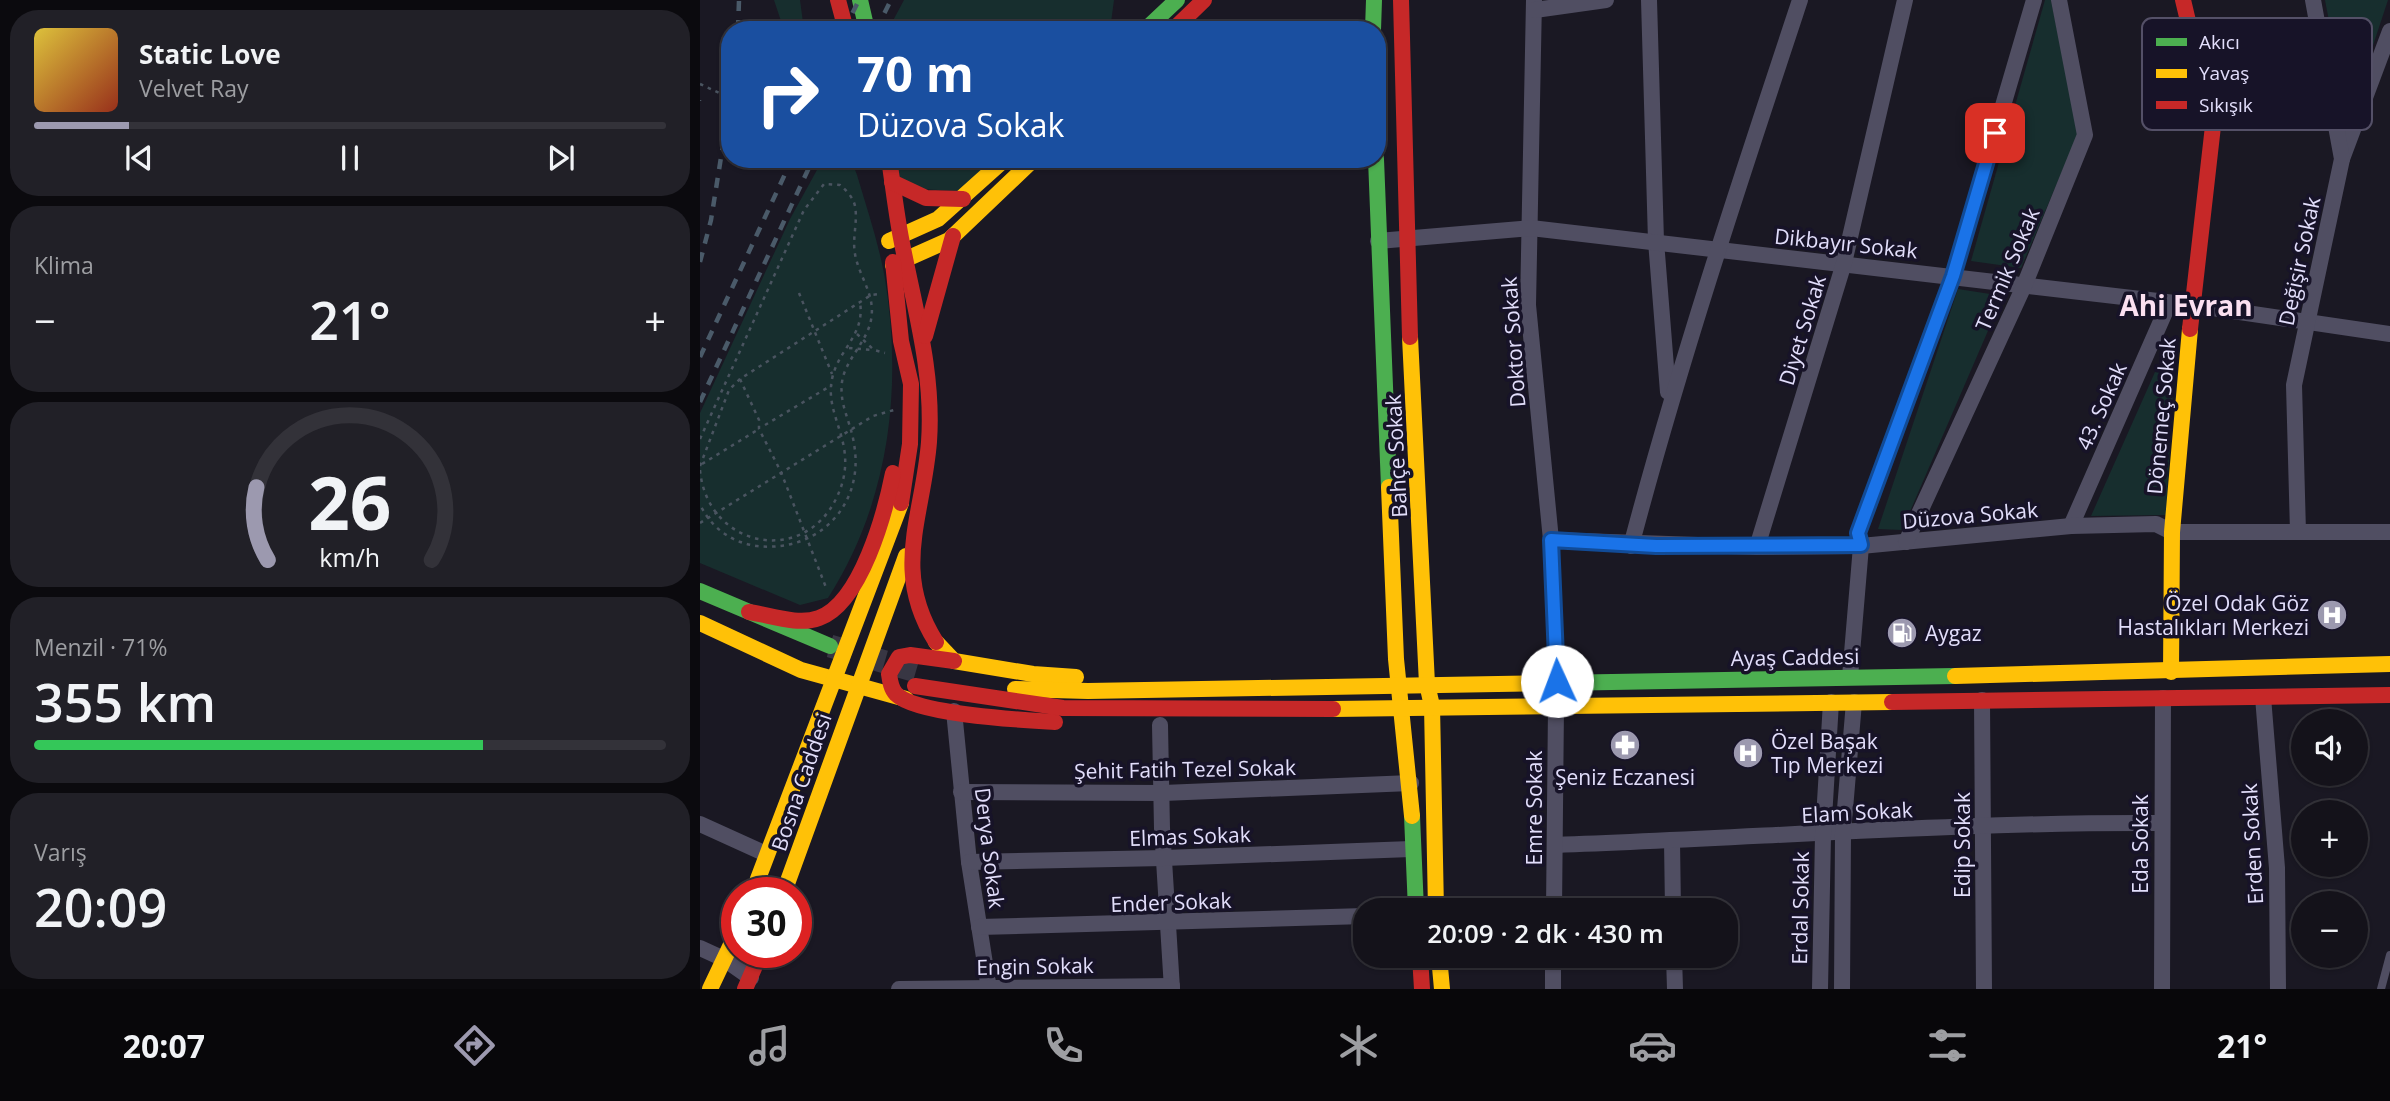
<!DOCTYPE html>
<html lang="tr">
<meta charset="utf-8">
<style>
body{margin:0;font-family:"Open Sans",sans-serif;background:#212027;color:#f1f3f6;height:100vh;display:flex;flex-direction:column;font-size:26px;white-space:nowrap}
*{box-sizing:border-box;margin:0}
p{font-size:23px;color:#9d9ea2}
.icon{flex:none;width:38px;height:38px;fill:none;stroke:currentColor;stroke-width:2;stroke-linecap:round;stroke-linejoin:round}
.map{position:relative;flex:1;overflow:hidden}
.side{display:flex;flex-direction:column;gap:10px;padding:10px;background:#0b0a0e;width:700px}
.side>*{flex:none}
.banner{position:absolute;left:21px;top:21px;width:665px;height:147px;border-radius:28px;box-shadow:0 2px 5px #0004,0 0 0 2px #333239;background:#1a4fa0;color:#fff;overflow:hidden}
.fabs{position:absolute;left:1591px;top:709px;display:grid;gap:14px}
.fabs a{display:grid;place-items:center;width:77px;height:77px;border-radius:50%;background:#14121a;box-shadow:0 2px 5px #0004,0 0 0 2px #333239;font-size:35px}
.speed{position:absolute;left:21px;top:877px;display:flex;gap:14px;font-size:35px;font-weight:700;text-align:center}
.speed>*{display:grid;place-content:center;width:91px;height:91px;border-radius:50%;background:#14121a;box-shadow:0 2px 5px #0004,0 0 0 2px #333239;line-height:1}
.speed .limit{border:10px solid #d22;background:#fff;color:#111}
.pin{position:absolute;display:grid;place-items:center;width:60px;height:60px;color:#fff;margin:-30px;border-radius:14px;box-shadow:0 4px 10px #0006}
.me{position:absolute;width:77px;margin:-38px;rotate:358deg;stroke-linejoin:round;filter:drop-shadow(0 0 5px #0008)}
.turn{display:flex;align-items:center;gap:24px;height:147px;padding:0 21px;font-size:32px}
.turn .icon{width:91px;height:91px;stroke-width:2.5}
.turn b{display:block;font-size:49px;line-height:60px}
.big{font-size:52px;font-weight:600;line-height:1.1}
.side .widget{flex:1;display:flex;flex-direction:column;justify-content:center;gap:10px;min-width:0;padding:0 24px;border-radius:28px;background:#212027}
.side .dial{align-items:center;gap:0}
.dial svg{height:182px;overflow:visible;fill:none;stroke:#333239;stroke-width:7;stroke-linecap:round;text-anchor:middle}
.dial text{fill:#f1f3f6;stroke:none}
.song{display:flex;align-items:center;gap:21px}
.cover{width:84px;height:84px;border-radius:10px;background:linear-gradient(135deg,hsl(50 70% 55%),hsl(10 70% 35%))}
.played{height:7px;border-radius:4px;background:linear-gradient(90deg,#9c99af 15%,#333239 15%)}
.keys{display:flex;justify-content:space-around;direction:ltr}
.heat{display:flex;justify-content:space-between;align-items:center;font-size:38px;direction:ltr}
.charge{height:10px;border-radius:5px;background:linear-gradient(90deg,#34c759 71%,#333239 0)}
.trip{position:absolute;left:653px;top:898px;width:385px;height:70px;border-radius:28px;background:#14121a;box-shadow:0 2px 5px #0004,0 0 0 2px #333239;font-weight:600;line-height:70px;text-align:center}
.dock{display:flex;height:112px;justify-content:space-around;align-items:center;background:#08070a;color:#9d9ea2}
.dock .icon{width:49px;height:49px}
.dock .active{color:#9c99af}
.dock b{font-size:32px;color:#f1f3f6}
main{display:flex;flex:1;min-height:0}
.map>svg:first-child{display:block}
.green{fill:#172e2e}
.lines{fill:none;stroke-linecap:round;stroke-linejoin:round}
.secondary-tunnel{stroke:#383643;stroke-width:23;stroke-dasharray:23 11;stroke-linecap:butt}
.path{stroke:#4a5460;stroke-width:2.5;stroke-dasharray:3.5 5;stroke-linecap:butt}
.lane{stroke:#504e62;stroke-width:8}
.street{stroke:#504e62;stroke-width:16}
.fast{stroke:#4caf50;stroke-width:16}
.slow{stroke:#ffc107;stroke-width:16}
.jam{stroke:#c62828;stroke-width:16}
.rail{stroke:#4a5a69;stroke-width:4.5;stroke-dasharray:10 9;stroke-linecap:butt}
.route-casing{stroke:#114b97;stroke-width:18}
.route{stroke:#1a73e8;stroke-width:12}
.labels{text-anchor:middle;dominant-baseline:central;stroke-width:7;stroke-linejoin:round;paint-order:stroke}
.street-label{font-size:21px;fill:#e2defb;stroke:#171328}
.poi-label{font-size:21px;fill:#e2defb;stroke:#171328;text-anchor:start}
.district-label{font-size:28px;font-weight:bold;fill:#fbe0f1;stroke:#171328}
.key{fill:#171328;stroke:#545067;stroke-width:2}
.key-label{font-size:19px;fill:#e2defb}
</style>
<main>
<section class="side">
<div class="widget">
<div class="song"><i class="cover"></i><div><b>Static Love</b><p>Velvet Ray</p></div></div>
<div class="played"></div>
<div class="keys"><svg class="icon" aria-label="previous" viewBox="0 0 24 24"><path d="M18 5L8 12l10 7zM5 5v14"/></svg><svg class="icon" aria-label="pause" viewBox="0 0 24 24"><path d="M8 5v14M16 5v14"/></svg><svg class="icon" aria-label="next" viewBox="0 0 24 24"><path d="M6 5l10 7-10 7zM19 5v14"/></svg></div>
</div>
<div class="widget"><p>Klima</p>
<div class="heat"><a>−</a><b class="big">21°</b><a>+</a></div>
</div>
<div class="widget dial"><svg viewBox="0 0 100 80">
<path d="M14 69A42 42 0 1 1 86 69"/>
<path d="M14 69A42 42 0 0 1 9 37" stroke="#9c99af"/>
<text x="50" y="56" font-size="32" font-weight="700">26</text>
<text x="50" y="72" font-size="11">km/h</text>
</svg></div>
<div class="widget"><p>Menzil · 71%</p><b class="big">355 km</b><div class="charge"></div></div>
<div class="widget"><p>Varış</p><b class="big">20:09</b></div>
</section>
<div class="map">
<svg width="1690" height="989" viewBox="0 0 1690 989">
<rect width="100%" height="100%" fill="#1a1823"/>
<g class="green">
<polygon points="74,0 100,0 104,30 84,30"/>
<polygon points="204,0 414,0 410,30 188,30"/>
<polygon points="1345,0 1351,0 1378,134 1321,268 1271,261"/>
<polygon points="1625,0 1688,0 1648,121"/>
<path d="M123 159H151L157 175C167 209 179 244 185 279 203 389 189 503 128 598L100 605 0 563V413L90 219Z"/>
<polygon points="194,159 295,159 257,191 201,188"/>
<polygon points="1258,289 1303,296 1202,530 1178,529"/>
<polygon points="1455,372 1474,374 1466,515 1391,516"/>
</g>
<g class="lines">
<polyline class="secondary-tunnel" points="130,646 216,671"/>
<g class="path">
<polyline points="0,84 30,98"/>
<polyline points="0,100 0,101"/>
<polyline points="159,159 172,165"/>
<polyline points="99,293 132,374"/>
<polyline points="157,334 174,350 185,353"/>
<polyline points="149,348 173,350"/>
<polyline points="40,379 59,420 59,429 81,472 127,590"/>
<polyline points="65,425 132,385"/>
<path d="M0 439 104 210 124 184 140 185C146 190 153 197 155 206 158 222 152 238 155 254 159 277 176 295 171 320 167 342 145 360 142 382 139 405 151 422 154 444 165 505 118 553 57 546 32 543 10 527 0 504"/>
<polyline points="2,464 59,429"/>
<polyline points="0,466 29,390 40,379 171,295 179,294"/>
<path d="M0 470C7 547 102 567 136 499 163 444 121 417 133 375 141 347 165 334 160 302"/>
<polyline points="0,523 173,416 194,410"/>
</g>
<polyline class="lane" points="1681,989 1690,955"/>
<g class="street">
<polyline points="834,0 828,305 851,540 857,681"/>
<polyline points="949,0 956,241 968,392"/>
<polyline points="835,10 906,0"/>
<polyline points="1642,159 1690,31"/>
<polyline points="678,241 831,228 1492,305 1690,334"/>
<polyline points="1371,526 1469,303"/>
<polyline points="1598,532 1594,385 1642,159 1613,0"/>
<polyline points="851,540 1057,547 1161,546 1371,526 1456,524 1472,532 1690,532"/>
<polyline points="1206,542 1324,286 1385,135 1359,0"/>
<path d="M931 546C980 361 1040 181 1100 0"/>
<polyline points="1057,547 1144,263 1205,0"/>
<polyline points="1150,677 1161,546 1158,533 1253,276 1334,0"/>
<polyline points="1563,697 1577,868 1578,989"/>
<polyline points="1282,700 1284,989"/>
<polyline points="254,711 269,862 289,989"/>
<polyline points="460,725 462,828 472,989"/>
<polyline points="261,792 463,793 711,783"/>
<polyline points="0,824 66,854"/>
<polyline points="972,841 973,910"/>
<path d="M856 845C1057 838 1258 822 1460 823"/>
<polyline points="269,862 464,858 711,849"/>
<polyline points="854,910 856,706"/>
<polyline points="279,927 665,916"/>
<polyline points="0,948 24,959 51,978"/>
<polyline points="974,956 975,989"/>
<polyline points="199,989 472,986"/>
<polyline points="853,989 853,956"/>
<polyline points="1120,989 1123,835 1131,702"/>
<polyline points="1142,989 1143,833 1154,702"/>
<polyline points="1462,989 1463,698"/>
</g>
<g class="fast">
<polyline points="160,0 167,30"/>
<polyline points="445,30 477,0"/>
<polyline points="673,30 674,0"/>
<polyline points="676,159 689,487"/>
<polyline points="0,591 130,646"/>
<polyline points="856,683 1255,676"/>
<polyline points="712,816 716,910"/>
</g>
<g class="slow">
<polyline points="189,241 238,219 305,159"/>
<polyline points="193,265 249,240 334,159"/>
<polyline points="710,337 727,684 732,706 736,910"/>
<polyline points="689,487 696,659 712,816"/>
<polyline points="0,623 101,670 206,699"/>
<polyline points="236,642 254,661 333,674 376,677"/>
<polyline points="1471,672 1472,532 1490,329"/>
<polyline points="1255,676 1690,664"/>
<polyline points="315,689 388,691 856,683"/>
<polyline points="633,709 1192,702"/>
<polyline points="53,892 201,503"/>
<polyline points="84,892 206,556"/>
<polyline points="739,956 742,989"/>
<polyline points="10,989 37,932"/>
</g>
<g class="jam">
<polyline points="138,0 146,30"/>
<polyline points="701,0 710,337"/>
<polyline points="1483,0 1513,126 1490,329"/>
<polyline points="473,30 504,0"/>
<path d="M189 159C193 185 196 212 201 238 214 307 234 371 229 442 223 517 191 571 236 642"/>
<polyline points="192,182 226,198 263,199"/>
<polyline points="193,262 201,341 211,384 210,444 201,503"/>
<polyline points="225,336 253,236"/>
<path d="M49 612C70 615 98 626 119 618 161 603 185 513 193 473"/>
<path d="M254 661 210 655 199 657 189 674C190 681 191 689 196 694 217 715 324 720 355 722"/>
<polyline points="215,686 363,708 633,709"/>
<polyline points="1192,702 1690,695"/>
<polyline points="720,956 722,989"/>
<polyline points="45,989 61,952"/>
</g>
<g class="rail">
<polyline points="38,30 39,0"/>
<polyline points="144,30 159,0"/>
<polyline points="176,30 191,0"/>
<polyline points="0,262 11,220 30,101"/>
<polyline points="0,357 92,159"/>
<polyline points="0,402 113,159"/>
</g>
</g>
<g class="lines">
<g class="route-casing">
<polyline id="route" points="857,681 851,540 956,546 1161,545 1158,533 1253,276 1295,133"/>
</g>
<use href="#route" class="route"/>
</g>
<defs>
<g id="hospital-disc" transform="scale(1.575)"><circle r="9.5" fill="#9c99af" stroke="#171328"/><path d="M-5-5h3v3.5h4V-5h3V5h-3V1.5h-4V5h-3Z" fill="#fff"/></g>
<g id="fuel-disc" transform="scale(1.575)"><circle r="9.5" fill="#9c99af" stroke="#171328"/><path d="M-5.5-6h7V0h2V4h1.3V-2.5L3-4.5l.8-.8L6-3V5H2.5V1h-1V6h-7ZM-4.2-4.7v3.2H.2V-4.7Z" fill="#fff"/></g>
<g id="pharmacy-disc" transform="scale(1.575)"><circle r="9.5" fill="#9c99af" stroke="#171328"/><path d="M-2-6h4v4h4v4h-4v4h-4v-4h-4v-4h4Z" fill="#fff"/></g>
</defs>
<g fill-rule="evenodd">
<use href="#hospital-disc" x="1632" y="615"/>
<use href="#fuel-disc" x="1202" y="633"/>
<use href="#pharmacy-disc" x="925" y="745"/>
<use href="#hospital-disc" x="1048" y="753"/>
</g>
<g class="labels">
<g class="street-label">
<text transform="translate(1146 243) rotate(6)">Dikbayır Sokak</text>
<text transform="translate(1599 261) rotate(-78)">Değişir Sokak</text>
<text transform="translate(1307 269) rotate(-67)">Termik Sokak</text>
<text transform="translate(1102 330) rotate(-73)">Diyet Sokak</text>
<text transform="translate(813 342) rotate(-94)">Doktor Sokak</text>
<text transform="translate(1401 406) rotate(-66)">43. Sokak</text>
<text transform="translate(1461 416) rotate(-85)">Dönemeç Sokak</text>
<text transform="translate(696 456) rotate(-93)">Bahçe Sokak</text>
<text transform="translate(1270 515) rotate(-5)">Düzova Sokak</text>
<text transform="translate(1095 657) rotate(-1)">Ayaş Caddesi</text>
<text transform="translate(485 769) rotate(-1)">Şehit Fatih Tezel Sokak</text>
<text transform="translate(101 782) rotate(-71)">Bosna Caddesi</text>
<text transform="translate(834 808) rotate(-90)">Emre Sokak</text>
<text transform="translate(1157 812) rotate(-3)">Elam Sokak</text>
<text transform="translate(490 836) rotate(-2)">Elmas Sokak</text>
<text transform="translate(1440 844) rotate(-90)">Eda Sokak</text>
<text transform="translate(1552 844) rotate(-93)">Erden Sokak</text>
<text transform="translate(1262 845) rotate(-90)">Edip Sokak</text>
<text transform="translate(290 848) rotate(83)">Derya Sokak</text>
<text transform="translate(471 902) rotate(-2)">Ender Sokak</text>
<text transform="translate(1100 908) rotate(-89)">Erdal Sokak</text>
<text transform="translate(335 966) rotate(-1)">Engin Sokak</text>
</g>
<g class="poi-label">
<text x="1609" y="603" text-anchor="end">Özel Odak Göz<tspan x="1609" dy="24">Hastalıkları Merkezi</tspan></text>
<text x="1225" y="633">Aygaz</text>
<text x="1071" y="741">Özel Başak<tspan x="1071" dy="24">Tıp Merkezi</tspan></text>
<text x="925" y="777" text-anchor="middle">Şeniz Eczanesi</text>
</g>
<g class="district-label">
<text x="1486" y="305">Ahi Evran</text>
</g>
</g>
<rect x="1442" y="18" width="230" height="112" rx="10" class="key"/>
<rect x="1456" y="38" width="31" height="8" fill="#4caf50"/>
<rect x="1456" y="69" width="31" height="9" fill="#ffc107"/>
<rect x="1456" y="101" width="31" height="8" fill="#c62828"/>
<g class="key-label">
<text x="1499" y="49">Akıcı</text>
<text x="1499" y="80">Yavaş</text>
<text x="1499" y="112">Sıkışık</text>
</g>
</svg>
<div class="fabs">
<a><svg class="icon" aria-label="sound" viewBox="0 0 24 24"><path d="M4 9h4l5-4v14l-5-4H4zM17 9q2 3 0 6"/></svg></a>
<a>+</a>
<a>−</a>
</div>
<div class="speed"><div class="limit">30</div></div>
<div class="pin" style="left:1295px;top:133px;background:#d93025"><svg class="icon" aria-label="arrive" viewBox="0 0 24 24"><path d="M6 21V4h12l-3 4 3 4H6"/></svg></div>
<svg class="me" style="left:857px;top:681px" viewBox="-20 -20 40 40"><circle r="19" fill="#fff"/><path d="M0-13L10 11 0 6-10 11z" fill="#1a73e8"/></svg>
<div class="trip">20:09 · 2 dk · 430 m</div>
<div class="banner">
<div class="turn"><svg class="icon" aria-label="right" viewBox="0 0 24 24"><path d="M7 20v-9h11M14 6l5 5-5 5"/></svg><div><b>70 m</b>Düzova Sokak</div></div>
</div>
</div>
</main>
<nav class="dock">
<b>20:07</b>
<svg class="icon active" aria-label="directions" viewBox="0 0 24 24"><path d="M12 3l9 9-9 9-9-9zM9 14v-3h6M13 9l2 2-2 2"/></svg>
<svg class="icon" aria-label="music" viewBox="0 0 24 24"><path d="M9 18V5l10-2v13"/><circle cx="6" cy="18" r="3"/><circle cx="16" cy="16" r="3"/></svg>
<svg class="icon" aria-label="phone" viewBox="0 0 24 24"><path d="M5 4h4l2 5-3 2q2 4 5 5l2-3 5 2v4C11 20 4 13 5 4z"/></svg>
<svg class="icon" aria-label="climate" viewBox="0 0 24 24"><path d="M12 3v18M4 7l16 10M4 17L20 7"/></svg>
<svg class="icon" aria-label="car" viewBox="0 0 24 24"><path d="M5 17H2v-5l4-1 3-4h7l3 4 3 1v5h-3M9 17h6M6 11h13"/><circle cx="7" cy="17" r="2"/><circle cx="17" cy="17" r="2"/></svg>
<svg class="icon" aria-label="filters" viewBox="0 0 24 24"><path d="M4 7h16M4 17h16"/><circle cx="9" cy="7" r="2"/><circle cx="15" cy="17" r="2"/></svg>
<b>21°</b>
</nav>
